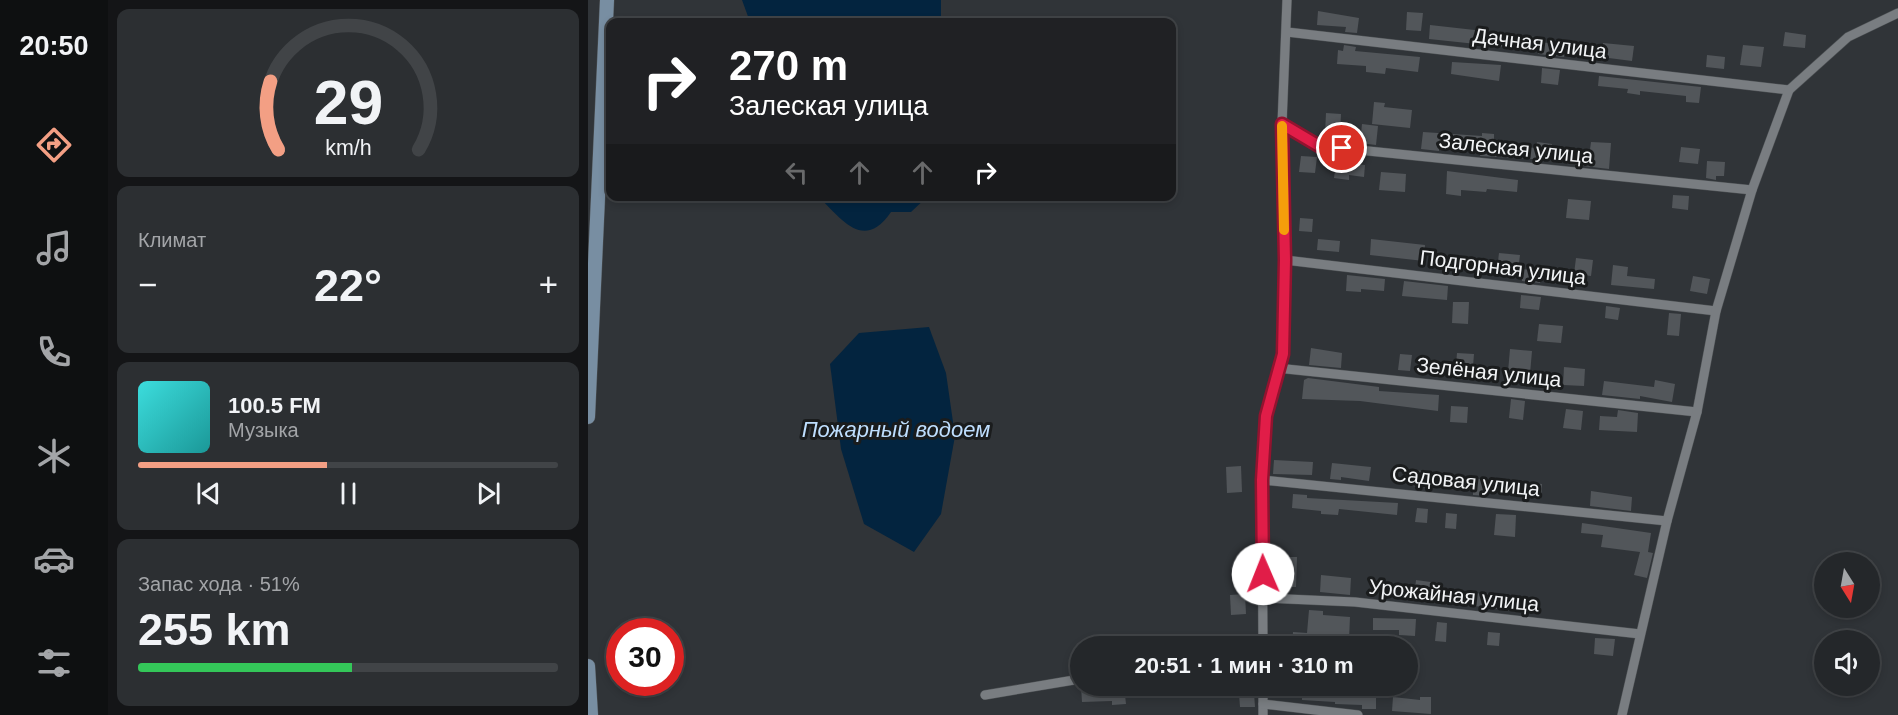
<!DOCTYPE html>
<html lang="ru">
<meta charset="utf-8">
<style>
body{margin:0;font-family:Arial,sans-serif;background:#2c2f32;color:#f1f3f6;height:100vh;display:flex;flex-direction:column;font-size:22px;white-space:nowrap}
*{box-sizing:border-box;margin:0}
p{font-size:20px;color:#a3a5a8}
.icon{flex:none;width:33px;height:33px;fill:none;stroke:currentColor;stroke-width:2;stroke-linecap:round;stroke-linejoin:round}
.map{position:relative;flex:1;overflow:hidden}
.details{display:flex;flex-direction:column;gap:9px;padding:9px;background:#141517;width:480px}
.details>*{flex:none}
.banner{position:absolute;left:18px;top:18px;width:570px;height:183px;border-radius:12px;box-shadow:0 3px 9px #0003,0 0 0 2px #414447;background:#202124;color:#fff;overflow:hidden}
.needle{width:39px;rotate:169deg}
.buttons{position:absolute;left:1226px;top:552px;display:grid;gap:12px}
.buttons a{display:grid;place-items:center;width:66px;height:66px;border-radius:50%;background:#24272a;box-shadow:0 3px 9px #0003,0 0 0 2px #414447;font-size:30px}
.speed{position:absolute;left:18px;top:618px;display:flex;gap:12px;font-size:30px;font-weight:700;text-align:center}
.speed>*{display:grid;place-content:center;width:78px;height:78px;border-radius:50%;background:#24272a;box-shadow:0 3px 9px #0003,0 0 0 2px #414447;line-height:1}
.speed .limit{border:9px solid #d22;background:#fff;color:#111}
.pin{position:absolute;display:grid;place-items:center;width:51px;height:51px;color:#fff;margin:-26px;border:3px solid #fff;border-radius:50%;box-shadow:0 2px 6px #0007}
.me{position:absolute;width:66px;margin:-33px;rotate:359deg;stroke-linejoin:round;filter:drop-shadow(0 0 4px #0008)}
.turn{display:flex;align-items:center;gap:21px;height:126px;padding:0 24px;font-size:27px}
.turn .icon{width:78px;height:78px;stroke-width:2.5}
.turn b{display:block;font-size:42px;line-height:51px}
.lanes{display:flex;align-items:center;height:57px;padding:0 24px;background:#0003;justify-content:center;gap:30px;direction:ltr}
.lanes .off{opacity:.35}
.big{font-size:45px;font-weight:600;line-height:1.1}
.details .card{flex:1;display:flex;flex-direction:column;justify-content:center;gap:9px;min-width:0;padding:0 21px;border-radius:12px;background:#2c2f32}
.details .dial{align-items:center;gap:0}
.dial svg{height:156px;overflow:visible;fill:none;stroke:#414447;stroke-width:7;stroke-linecap:round;text-anchor:middle}
.dial text{fill:#f1f3f6;stroke:none}
.song{display:flex;align-items:center;gap:18px}
.cover{width:72px;height:72px;border-radius:9px;background:linear-gradient(135deg,hsl(180 70% 55%),hsl(180 70% 35%))}
.played{height:6px;border-radius:3px;background:linear-gradient(90deg,#f39f84 45%,#414447 45%)}
.keys{display:flex;justify-content:space-around;direction:ltr}
.heat{display:flex;justify-content:space-between;align-items:center;font-size:33px;direction:ltr}
.charge{height:9px;border-radius:4px;background:linear-gradient(90deg,#34c759 51%,#414447 0)}
.trip{position:absolute;left:482px;top:636px;width:348px;height:60px;border-radius:30px;background:#24272a;box-shadow:0 3px 9px #0003,0 0 0 2px #414447;font-weight:600;line-height:60px;text-align:center}
main{display:flex;flex:1;min-height:0}
.tab-bar{display:flex;flex-direction:column;width:108px;justify-content:space-around;align-items:center;background:#0e1011;color:#a3a5a8}
.tab-bar .icon{width:42px;height:42px}
.tab-bar .on{color:#f39f84}
.tab-bar b{font-size:27px;color:#f1f3f6}
.map>svg:first-child{display:block}
.water{fill:#03243f}
.building{fill:#52565a}
.lines{fill:none;stroke-linecap:round;stroke-linejoin:round}
.minor-casing{stroke:#4c5053;stroke-width:10}
.secondary-casing{stroke:#4c5053;stroke-width:15}
.minor{stroke:#797d81;stroke-width:9}
.secondary{stroke:#788ea2;stroke-width:14}
.route-casing{stroke:#92132f;stroke-width:15}
.route{stroke:#e11d48;stroke-width:10}
.slow{stroke:#f59e0b;stroke-width:10}
.labels{text-anchor:middle;dominant-baseline:central;stroke-width:6;stroke-linejoin:round;paint-order:stroke}
.street-label{font-size:21px;fill:#f2f4f6;stroke:#1a1c1d}
.water-label{font-size:22px;font-style:italic;fill:#bedefe;stroke:#1a1c1d}
</style>
<main>
<nav class="tab-bar">
<b>20:50</b>
<svg class="icon on" aria-label="directions" viewBox="0 0 24 24"><path d="M12 3l9 9-9 9-9-9zM9 14v-3h6M13 9l2 2-2 2"/></svg>
<svg class="icon" aria-label="music" viewBox="0 0 24 24"><path d="M9 18V5l10-2v13"/><circle cx="6" cy="18" r="3"/><circle cx="16" cy="16" r="3"/></svg>
<svg class="icon" aria-label="phone" viewBox="0 0 24 24"><path d="M5 4h4l2 5-3 2q2 4 5 5l2-3 5 2v4C11 20 4 13 5 4z"/></svg>
<svg class="icon" aria-label="climate" viewBox="0 0 24 24"><path d="M12 3v18M4 7l16 10M4 17L20 7"/></svg>
<svg class="icon" aria-label="car" viewBox="0 0 24 24"><path d="M5 17H2v-5l4-1 3-4h7l3 4 3 1v5h-3M9 17h6M6 11h13"/><circle cx="7" cy="17" r="2"/><circle cx="17" cy="17" r="2"/></svg>
<svg class="icon" aria-label="filters" viewBox="0 0 24 24"><path d="M4 7h16M4 17h16"/><circle cx="9" cy="7" r="2"/><circle cx="15" cy="17" r="2"/></svg>
</nav>
<section class="details">
<div class="card dial"><svg viewBox="0 0 100 80">
<path d="M14 69A42 42 0 1 1 86 69"/>
<path d="M14 69A42 42 0 0 1 10 34" stroke="#f39f84"/>
<text x="50" y="56" font-size="32" font-weight="700">29</text>
<text x="50" y="72" font-size="11">km/h</text>
</svg></div>
<div class="card"><p>Климат</p>
<div class="heat"><a>−</a><b class="big">22°</b><a>+</a></div>
</div>
<div class="card">
<div class="song"><i class="cover"></i><div><b>100.5 FM</b><p>Музыка</p></div></div>
<div class="played"></div>
<div class="keys"><svg class="icon" aria-label="previous" viewBox="0 0 24 24"><path d="M18 5L8 12l10 7zM5 5v14"/></svg><svg class="icon" aria-label="pause" viewBox="0 0 24 24"><path d="M8 5v14M16 5v14"/></svg><svg class="icon" aria-label="next" viewBox="0 0 24 24"><path d="M6 5l10 7-10 7zM19 5v14"/></svg></div>
</div>
<div class="card"><p>Запас хода · 51%</p><b class="big">255 km</b><div class="charge"></div></div>
</section>
<div class="map">
<svg width="1310" height="715" viewBox="0 0 1310 715">
<rect width="100%" height="100%" fill="#303438"/>
<g class="water">
<polygon points="154,0 353,0 353,22 162,22"/>
<path d="M231 197H339L323 212H303C276 251 255 221 231 197Z"/>
<polygon points="341,327 358,373 367,436 353,514 326,552 276,524 253,449 242,364 271,333"/>
</g>
<g class="building">
<polygon points="730,11 771,18 769,33 757,32 758,27 729,25"/>
<polygon points="819,12 835,13 833,31 818,30"/>
<polygon points="842,25 948,37 946,50 841,39"/>
<polygon points="1197,32 1218,35 1217,48 1195,46"/>
<polygon points="952,42 977,45 976,57 950,54"/>
<polygon points="1015,43 1046,46 1044,61 1013,57"/>
<polygon points="756,45 768,47 767,51 832,57 830,72 798,68 797,74 778,72 778,66 749,64 750,50 755,51"/>
<polygon points="1155,45 1176,47 1173,67 1152,65"/>
<polygon points="1119,55 1137,57 1136,69 1118,67"/>
<polygon points="864,62 913,65 911,81 863,74"/>
<polygon points="954,68 972,70 970,85 953,83"/>
<polygon points="1011,76 1113,87 1111,103 1098,102 1098,96 1052,91 1052,95 1039,93 1040,89 1010,86"/>
<polygon points="786,102 797,103 796,107 824,110 822,128 784,124"/>
<polygon points="738,113 753,114 752,135 737,134"/>
<polygon points="774,124 790,126 788,145 772,143"/>
<polygon points="835,132 894,136 894,133 906,134 906,144 948,148 949,142 964,144 962,160 892,156 893,152 851,148 851,151 833,149"/>
<polygon points="1003,142 1023,143 1021,169 979,164 980,154 1001,157"/>
<polygon points="1093,147 1112,149 1110,164 1091,162"/>
<polygon points="713,156 729,157 727,173 711,172"/>
<polygon points="1119,161 1137,162 1136,176 1128,176 1128,180 1118,178"/>
<polygon points="748,162 777,165 776,177 761,175 761,180 746,178"/>
<polygon points="859,171 930,180 929,192 899,189 898,192 873,190 873,196 858,194"/>
<polygon points="793,172 818,174 817,192 791,190"/>
<polygon points="1085,195 1101,196 1100,210 1084,208"/>
<polygon points="980,199 1003,201 1001,220 978,218"/>
<polygon points="712,218 725,219 724,232 711,231"/>
<polygon points="730,239 752,241 751,252 729,250"/>
<polygon points="783,239 837,245 836,261 782,255"/>
<polygon points="911,253 932,255 930,272 909,270"/>
<polygon points="988,258 1005,260 1003,276 986,274"/>
<polygon points="1025,265 1040,267 1039,276 1067,279 1066,289 1023,285"/>
<polygon points="934,269 954,271 952,283 934,281"/>
<polygon points="759,275 797,279 796,291 773,289 773,292 758,291"/>
<polygon points="1105,276 1122,279 1119,294 1102,291"/>
<polygon points="816,281 860,286 859,300 814,296"/>
<polygon points="933,295 953,297 951,310 932,308"/>
<polygon points="865,302 881,302 880,324 864,323"/>
<polygon points="1018,306 1032,308 1030,320 1017,318"/>
<polygon points="1081,313 1093,314 1091,336 1079,335"/>
<polygon points="951,324 975,326 973,343 949,341"/>
<polygon points="723,348 754,353 753,368 721,365"/>
<polygon points="922,349 944,351 942,374 920,372"/>
<polygon points="869,353 886,354 884,379 867,377"/>
<polygon points="812,354 824,355 822,371 810,370"/>
<polygon points="976,367 997,369 996,386 975,385"/>
<polygon points="720,378 791,387 791,391 851,395 850,411 772,401 714,399 716,380"/>
<polygon points="1067,380 1087,384 1084,402 1052,396 1052,399 1014,395 1016,381 1066,387"/>
<polygon points="923,399 937,401 935,420 921,418"/>
<polygon points="863,406 880,407 879,423 862,422"/>
<polygon points="978,409 995,411 993,430 975,428"/>
<polygon points="1030,410 1050,413 1049,432 1011,430 1012,416 1029,417"/>
<polygon points="686,460 725,462 724,475 685,474"/>
<polygon points="744,463 783,467 781,481 753,477 753,480 742,479"/>
<polygon points="653,466 654,492 639,493 638,467"/>
<polygon points="826,470 843,472 841,488 824,486"/>
<polygon points="885,479 899,479 899,496 885,495"/>
<polygon points="934,482 954,484 953,499 933,497"/>
<polygon points="1003,491 1044,497 1043,511 1002,506"/>
<polygon points="705,494 719,495 719,498 810,503 809,515 751,509 750,515 733,514 733,511 704,508"/>
<polygon points="829,508 840,509 839,523 827,522"/>
<polygon points="858,513 869,514 868,529 857,528"/>
<polygon points="908,514 928,515 927,537 906,535"/>
<polygon points="994,523 1063,533 1060,552 1065,553 1059,578 1046,575 1052,552 1013,547 1015,535 993,533"/>
<polygon points="688,557 709,557 708,587 688,587"/>
<polygon points="733,575 763,578 762,595 732,592"/>
<polygon points="828,580 850,583 848,602 826,599"/>
<polygon points="873,593 916,594 915,599 931,600 931,612 872,604"/>
<polygon points="657,594 658,614 643,615 642,595"/>
<polygon points="721,610 735,611 735,615 762,617 761,640 729,638 729,646 704,646 705,632 719,633"/>
<polygon points="785,618 828,619 827,636 811,635 811,630 785,630"/>
<polygon points="849,622 859,623 858,642 847,641"/>
<polygon points="900,632 912,633 911,646 899,645"/>
<polygon points="1007,638 1027,639 1025,656 1006,654"/>
<polygon points="493,686 536,686 538,704 524,705 524,701 494,702"/>
<polygon points="714,686 788,692 788,709 774,709 774,705 747,704 747,702 714,700"/>
<polygon points="666,693 667,707 652,707 651,694"/>
<polygon points="805,697 832,700 832,697 843,697 843,714 804,711"/>
</g>
<g class="lines">
<g class="minor-casing">
<g id="minor">
<polyline points="699,32 1201,90"/>
<polyline points="694,124 731,146 1164,190"/>
<polyline points="697,260 1128,311"/>
<polyline points="689,368 1109,412"/>
<polyline points="674,480 1079,521"/>
<polyline points="676,598 767,602 1052,634"/>
<polyline points="675,646 674,480 678,416 695,354 697,260 694,124 699,0"/>
<polyline points="675,686 675,715"/>
<polyline points="397,695 492,679"/>
<polyline points="675,704 770,715"/>
<polyline points="1034,715 1079,521 1109,412 1128,311 1164,190 1201,90 1260,37 1310,13"/>
</g>
</g>
<g class="secondary-casing">
<g id="secondary">
<polyline points="0,417 19,0"/>
<polyline points="0,666 3,715"/>
</g>
</g>
<use href="#minor" class="minor"/>
<use href="#secondary" class="secondary"/>
</g>
<g class="lines">
<g class="route-casing">
<polyline id="route" points="675,574 674,480 678,416 695,354 697,260 694,124 731,146 754,148"/>
</g>
<use href="#route" class="route"/>
<polyline class="slow" points="694,126 696,230"/>
</g>
<g class="labels">
<g class="street-label">
<text transform="translate(952 43) rotate(7)">Дачная улица</text>
<text transform="translate(928 148) rotate(6)">Залеская улица</text>
<text transform="translate(915 267) rotate(7)">Подгорная улица</text>
<text transform="translate(901 372) rotate(6)">Зелёная улица</text>
<text transform="translate(878 481) rotate(6)">Садовая улица</text>
<text transform="translate(866 595) rotate(6)">Урожайная улица</text>
</g>
<g class="water-label">
<text x="308" y="429">Пожарный водоем</text>
</g>
</g>
</svg>
<div class="buttons">
<a><svg class="needle" viewBox="-14 -14 28 28"><path d="M0-13l5 13h-10z" fill="#e53935"/><path d="M0 13l5-13h-10z" fill="#a3a5a8"/></svg></a>
<a><svg class="icon" aria-label="sound" viewBox="0 0 24 24"><path d="M4 9h4l5-4v14l-5-4H4zM17 9q2 3 0 6"/></svg></a>
</div>
<div class="speed"><div class="limit">30</div></div>
<div class="pin" style="left:754px;top:148px;background:#d93025"><svg class="icon" aria-label="arrive" viewBox="0 0 24 24"><path d="M6 21V4h12l-3 4 3 4H6"/></svg></div>
<svg class="me" style="left:675px;top:574px" viewBox="-20 -20 40 40"><circle r="19" fill="#fff"/><path d="M0-13L10 11 0 6-10 11z" fill="#e11d48"/></svg>
<div class="trip">20:51 · 1 мин · 310 m</div>
<div class="banner">
<div class="turn"><svg class="icon" aria-label="right" viewBox="0 0 24 24"><path d="M7 20v-9h11M14 6l5 5-5 5"/></svg><div><b>270 m</b>Залеская улица</div></div>
<div class="lanes"><svg class="icon off" aria-label="left" viewBox="0 0 24 24"><path d="M17 20v-9H6M10 6l-5 5 5 5"/></svg><svg class="icon off" aria-label="ahead" viewBox="0 0 24 24"><path d="M12 20V5M6 11l6-6 6 6"/></svg><svg class="icon off" aria-label="ahead" viewBox="0 0 24 24"><path d="M12 20V5M6 11l6-6 6 6"/></svg><svg class="icon" aria-label="right" viewBox="0 0 24 24"><path d="M7 20v-9h11M14 6l5 5-5 5"/></svg></div>
</div>
</div>
</main>
